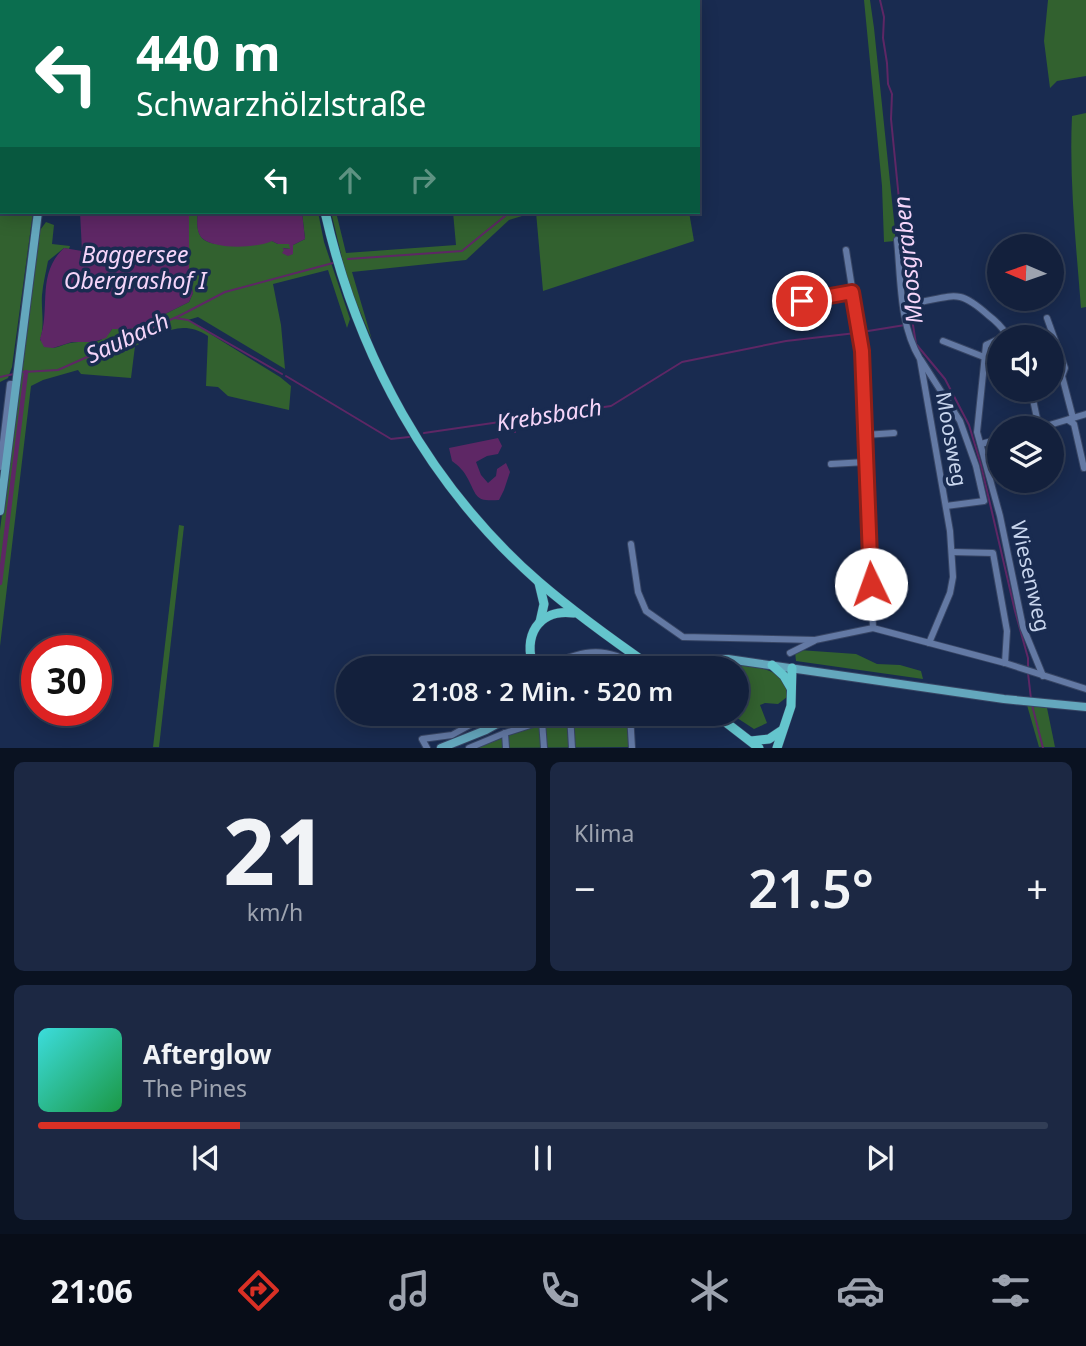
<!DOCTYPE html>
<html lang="de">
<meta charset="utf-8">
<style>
body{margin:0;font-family:"Noto Sans",sans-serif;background:#1c2843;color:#f1f3f6;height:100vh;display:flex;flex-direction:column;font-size:26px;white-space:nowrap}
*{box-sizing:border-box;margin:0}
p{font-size:23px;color:#9da3af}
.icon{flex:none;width:38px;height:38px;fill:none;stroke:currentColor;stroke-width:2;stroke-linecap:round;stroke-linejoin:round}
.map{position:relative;height:748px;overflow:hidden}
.details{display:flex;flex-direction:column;gap:14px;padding:14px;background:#0a1221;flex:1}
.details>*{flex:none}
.guide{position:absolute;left:0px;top:0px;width:700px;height:214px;box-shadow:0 4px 18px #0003,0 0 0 2px #323e56;background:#0b6e4f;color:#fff;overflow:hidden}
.needle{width:46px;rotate:272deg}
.tools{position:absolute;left:987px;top:234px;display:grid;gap:14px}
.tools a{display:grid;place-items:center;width:77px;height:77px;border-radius:50%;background:#13203c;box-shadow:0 4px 18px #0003,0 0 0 2px #323e56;font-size:35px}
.speed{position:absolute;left:21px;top:635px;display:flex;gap:14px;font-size:35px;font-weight:700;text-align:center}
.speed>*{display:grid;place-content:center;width:91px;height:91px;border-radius:50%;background:#13203c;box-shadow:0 4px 18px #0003,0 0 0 2px #323e56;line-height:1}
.speed .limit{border:10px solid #d22;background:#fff;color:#111}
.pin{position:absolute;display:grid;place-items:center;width:60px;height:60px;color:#fff;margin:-30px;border:4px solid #fff;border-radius:50%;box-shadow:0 2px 7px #0007}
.me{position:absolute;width:77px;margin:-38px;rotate:357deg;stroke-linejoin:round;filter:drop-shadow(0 0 5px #0008)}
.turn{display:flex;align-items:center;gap:24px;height:147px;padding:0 21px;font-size:32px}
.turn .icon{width:91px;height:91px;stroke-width:2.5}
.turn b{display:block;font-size:49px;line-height:60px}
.lanes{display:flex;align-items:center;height:66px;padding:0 21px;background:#0003;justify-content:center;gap:35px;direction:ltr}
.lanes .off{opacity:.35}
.big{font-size:52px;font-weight:600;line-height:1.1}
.details .card{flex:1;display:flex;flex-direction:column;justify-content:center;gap:10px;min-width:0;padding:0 24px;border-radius:10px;background:#1c2843}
.details .dial{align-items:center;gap:0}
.dial b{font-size:91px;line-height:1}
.song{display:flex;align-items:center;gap:21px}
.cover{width:84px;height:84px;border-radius:10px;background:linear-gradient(135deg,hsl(180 70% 55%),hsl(140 70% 35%))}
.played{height:7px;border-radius:4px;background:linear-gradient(90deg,#d93025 20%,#323e56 20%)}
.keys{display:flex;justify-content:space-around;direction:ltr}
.heat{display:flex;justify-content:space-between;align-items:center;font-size:38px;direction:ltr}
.details .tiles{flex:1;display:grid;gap:14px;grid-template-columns:1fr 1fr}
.card:last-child{grid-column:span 2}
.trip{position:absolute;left:336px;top:656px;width:413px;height:70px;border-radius:35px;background:#13203c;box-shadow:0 4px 18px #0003,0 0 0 2px #323e56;font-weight:600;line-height:70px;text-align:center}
.tab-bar{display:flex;height:112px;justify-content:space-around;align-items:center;background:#080d18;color:#9da3af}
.tab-bar .icon{width:49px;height:49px}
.tab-bar .active{color:#d93025}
.tab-bar b{font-size:32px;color:#f1f3f6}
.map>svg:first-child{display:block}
.green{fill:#32612f}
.water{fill:#5e2765}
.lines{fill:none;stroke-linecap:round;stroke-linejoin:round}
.stream{stroke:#5e2765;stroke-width:2}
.canal{stroke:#5e2765;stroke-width:4.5}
.minor-casing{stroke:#374564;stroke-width:8}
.major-casing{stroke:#374564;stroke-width:10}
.highway-casing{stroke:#374564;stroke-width:10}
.minor{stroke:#6379a4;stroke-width:6}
.major{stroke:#64a7bd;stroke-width:8}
.highway{stroke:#64c5cd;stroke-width:9}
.major-bridge-casing{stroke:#374564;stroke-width:10;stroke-linecap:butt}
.major-bridge{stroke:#64a7bd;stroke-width:8}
.route-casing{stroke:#8d1f18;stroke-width:18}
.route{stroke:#d93025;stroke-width:12}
.labels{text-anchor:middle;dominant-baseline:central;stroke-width:7;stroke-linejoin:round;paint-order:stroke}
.street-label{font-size:21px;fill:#c8d5ed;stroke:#192b50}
.water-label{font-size:23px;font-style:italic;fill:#f5d5f9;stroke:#192b50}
</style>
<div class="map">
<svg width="1086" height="748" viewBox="0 0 1086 748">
<rect width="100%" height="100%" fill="#192b50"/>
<g class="green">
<polygon points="0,0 60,0 2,2 2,212 33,212 12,367 8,378 0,382"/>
<polygon points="864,0 870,0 874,28 895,230 895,241 884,242 882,186"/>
<polygon points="1048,0 1086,0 1086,76 1057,81 1050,88 1044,41"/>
<path d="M1086 113V307L1081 308C1076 244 1069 179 1072 116Z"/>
<path d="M188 212H198C197 220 196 233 203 239 216 250 255 242 272 241L278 244H290V249L283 248 288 256 293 245 305 239 302 212H318L324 242 350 319 347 328 328 270 273 284 281 325 285 369 198 317 188 320 280 377 291 386 289 410 228 396 218 387 206 386 208 336C181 318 161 334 135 346L131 378 81 374 78 370 43 380 31 386 0 646V530L38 233 46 222 54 225 52 244 70 246 69 249 64 248 48 261C46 272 43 283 42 295 41 310 45 326 40 340L53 348C59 347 65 344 70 343 89 339 98 349 112 329H130L143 325 189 302 193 293 189 273Z"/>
<polygon points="331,212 336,212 346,253 456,245 453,212 535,212 509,220 466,260 352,272 372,340 348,283"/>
<polygon points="536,212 689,212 694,241 543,291"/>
<polygon points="179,525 184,526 159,747 153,747"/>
<polygon points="799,650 856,654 877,664 900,665 921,671 923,679 796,661 795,652"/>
<path d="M700 664C720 664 763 663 779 676 786 681 786 689 787 697L778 704 765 703 760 705 767 723 754 729 731 714H737V668H668L670 666Z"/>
<polygon points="1027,705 1047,708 1055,747 1039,747"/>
<polygon points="581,714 628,714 631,747 478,748 489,740 543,721 544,724"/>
</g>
<g class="water">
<path d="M80 212H189V273L193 293 189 302 143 325 130 329H112L106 338 93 342H72L53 348 44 347 40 339C51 308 36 274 64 248L82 251Z"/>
<path d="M198 212H302L305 239 293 245V254L288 256 282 253 284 250 282 248 290 249 289 244H278L272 241C257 248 215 250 202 238 196 232 197 220 198 212Z"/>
<path d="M498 438 502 446 498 454 487 456 476 462 481 475 488 483 496 476 497 469 506 463 510 472 504 490 499 500C475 502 477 496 468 479 464 471 459 466 452 461L449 448Z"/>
</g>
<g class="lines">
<g class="stream">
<polyline points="880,0 884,17 883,38 887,63 888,84 892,94 891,119 909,300 916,344 945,379 969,425 981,465 1015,611 1028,658 1028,668"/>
<polyline points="348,259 462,251 510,212"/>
<polyline points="175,318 188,320 282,374"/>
<polyline points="862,332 905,325"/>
<polyline points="23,372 58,370 181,315 225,292 333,263"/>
<polyline points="286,376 391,439 409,437"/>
<polyline points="0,377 14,374"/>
<polyline points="514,423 515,432"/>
<polyline points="424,433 611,406 682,362 786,341 856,333"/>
<polyline points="1028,673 1031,699"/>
<polyline points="1032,705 1043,748"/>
</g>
<polyline class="canal" points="0,583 26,372"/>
<g class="minor-casing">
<g id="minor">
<path d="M897 240C901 280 899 324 920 359L950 531 953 577 950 593 929 643"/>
<polyline points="846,250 862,351 873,628"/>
<polyline points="802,301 852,292"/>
<path d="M921 302C956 295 960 290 988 315 996 321 1002 327 1007 335"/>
<polyline points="1047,318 1065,368 1062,376 1073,418"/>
<polyline points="1006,336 1018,331 1019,338"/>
<polyline points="999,339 986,345 977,432 1000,516 1023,627 1043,676"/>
<polyline points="943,341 984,357"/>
<polyline points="921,360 960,421 976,466 984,501 946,506"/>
<polyline points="1031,390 1039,428"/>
<polyline points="1068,420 1074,424 1084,468"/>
<polyline points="1036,429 1086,414"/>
<polyline points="865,435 894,433"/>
<polyline points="1052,439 1059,467"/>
<polyline points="981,444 999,439"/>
<polyline points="831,464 866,462"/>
<polyline points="0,467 10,384 16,384"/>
<polyline points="631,544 638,592 646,611 683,637 815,640 873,628 1005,663 1086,689"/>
<polyline points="952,552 993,553 1007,631 1005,663"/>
<polyline points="790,653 814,641"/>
<path d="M543 668C577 652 604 643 637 667"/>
<polyline points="570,714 572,748"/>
<polyline points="630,714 632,748"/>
<polyline points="542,721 544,748"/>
<polyline points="505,733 506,748"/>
<polyline points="427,748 422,739 452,735 470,725 485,714"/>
<polyline points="469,748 505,733 565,714"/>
</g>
</g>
<g class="major-casing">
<g id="major">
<polyline points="65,2 65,0"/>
<polyline points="0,511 38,212"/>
<polyline points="658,662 728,659 1004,699 1086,707"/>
<polyline points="441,748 486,730 515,714"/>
</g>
</g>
<g class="highway-casing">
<g id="highway">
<polyline points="297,0 297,2"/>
<path d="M325 212C357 354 428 485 539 582 575 613 614 641 653 668"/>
<polyline points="539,583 544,604 540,622"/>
<polyline points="772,665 784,676 791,688"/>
<path d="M534 668C522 637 538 608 574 613"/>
<polyline points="715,714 759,748"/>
<polyline points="751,741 769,739 781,731"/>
<polyline points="777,748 791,706 792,668"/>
</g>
</g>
<use href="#minor" class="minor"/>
<use href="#major" class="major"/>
<use href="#highway" class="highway"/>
<g class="major-bridge-casing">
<polyline id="major-bridge" points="632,667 658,662"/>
</g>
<use href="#major-bridge" class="major-bridge"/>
</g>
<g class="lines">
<g class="route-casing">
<polyline id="route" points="802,301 852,292 862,351 871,584"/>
</g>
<use href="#route" class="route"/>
</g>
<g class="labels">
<g class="street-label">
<text transform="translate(952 439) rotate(80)">Moosweg</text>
<text transform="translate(1031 576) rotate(77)">Wiesenweg</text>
</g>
<g class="water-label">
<text x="135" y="254">Baggersee<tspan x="135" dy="26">Obergrashof I</tspan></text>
<text transform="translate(907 260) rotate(-96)">Moosgraben</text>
<text transform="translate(127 337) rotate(-25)">Saubach</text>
<text transform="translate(549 414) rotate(-9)">Krebsbach</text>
</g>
</g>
</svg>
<div class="tools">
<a><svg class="needle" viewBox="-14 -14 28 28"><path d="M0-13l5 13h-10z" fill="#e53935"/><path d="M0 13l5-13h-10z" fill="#9da3af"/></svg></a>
<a><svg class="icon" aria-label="sound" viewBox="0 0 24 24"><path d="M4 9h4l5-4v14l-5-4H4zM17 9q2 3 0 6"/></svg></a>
<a><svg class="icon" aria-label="layers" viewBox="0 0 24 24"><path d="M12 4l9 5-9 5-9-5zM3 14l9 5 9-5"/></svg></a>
</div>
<div class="speed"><div class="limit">30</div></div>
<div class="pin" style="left:802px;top:301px;background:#d93025"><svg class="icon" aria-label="arrive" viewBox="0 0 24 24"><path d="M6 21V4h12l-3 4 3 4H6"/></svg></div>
<svg class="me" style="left:871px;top:584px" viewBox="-20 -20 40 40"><circle r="19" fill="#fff"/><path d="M0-13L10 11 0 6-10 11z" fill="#d93025"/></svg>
<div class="trip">21:08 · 2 Min. · 520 m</div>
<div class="guide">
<div class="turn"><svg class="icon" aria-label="left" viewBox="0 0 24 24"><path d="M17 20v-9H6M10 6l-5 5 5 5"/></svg><div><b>440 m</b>Schwarzhölzlstraße</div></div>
<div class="lanes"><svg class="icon" aria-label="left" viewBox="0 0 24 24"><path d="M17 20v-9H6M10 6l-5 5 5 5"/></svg><svg class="icon off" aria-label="ahead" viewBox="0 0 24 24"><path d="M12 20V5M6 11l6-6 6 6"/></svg><svg class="icon off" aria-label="right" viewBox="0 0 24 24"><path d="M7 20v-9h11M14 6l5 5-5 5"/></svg></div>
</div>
</div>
<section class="details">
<div class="tiles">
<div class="card dial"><b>21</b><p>km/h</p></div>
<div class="card"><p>Klima</p>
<div class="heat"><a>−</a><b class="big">21.5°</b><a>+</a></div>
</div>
<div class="card">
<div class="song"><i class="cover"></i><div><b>Afterglow</b><p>The Pines</p></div></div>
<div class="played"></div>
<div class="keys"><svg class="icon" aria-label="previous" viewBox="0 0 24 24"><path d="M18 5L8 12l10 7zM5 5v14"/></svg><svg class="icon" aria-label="pause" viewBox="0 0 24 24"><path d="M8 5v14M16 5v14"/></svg><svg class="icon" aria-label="next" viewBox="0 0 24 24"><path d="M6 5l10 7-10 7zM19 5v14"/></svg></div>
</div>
</div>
</section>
<nav class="tab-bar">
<b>21:06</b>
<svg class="icon active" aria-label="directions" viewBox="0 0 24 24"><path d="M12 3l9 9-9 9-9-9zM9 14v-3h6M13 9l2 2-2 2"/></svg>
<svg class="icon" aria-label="music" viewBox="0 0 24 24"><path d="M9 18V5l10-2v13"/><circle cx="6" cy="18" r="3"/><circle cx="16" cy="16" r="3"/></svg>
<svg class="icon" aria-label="phone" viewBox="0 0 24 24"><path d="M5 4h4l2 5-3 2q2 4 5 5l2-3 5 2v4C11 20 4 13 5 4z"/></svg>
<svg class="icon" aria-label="climate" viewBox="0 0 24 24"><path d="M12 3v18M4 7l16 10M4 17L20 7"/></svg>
<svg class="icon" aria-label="car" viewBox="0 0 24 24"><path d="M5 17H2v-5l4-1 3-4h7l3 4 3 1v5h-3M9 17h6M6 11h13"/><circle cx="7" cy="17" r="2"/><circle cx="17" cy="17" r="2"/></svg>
<svg class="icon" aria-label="filters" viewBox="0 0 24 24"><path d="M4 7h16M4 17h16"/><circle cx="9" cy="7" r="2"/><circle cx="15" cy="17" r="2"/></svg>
</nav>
